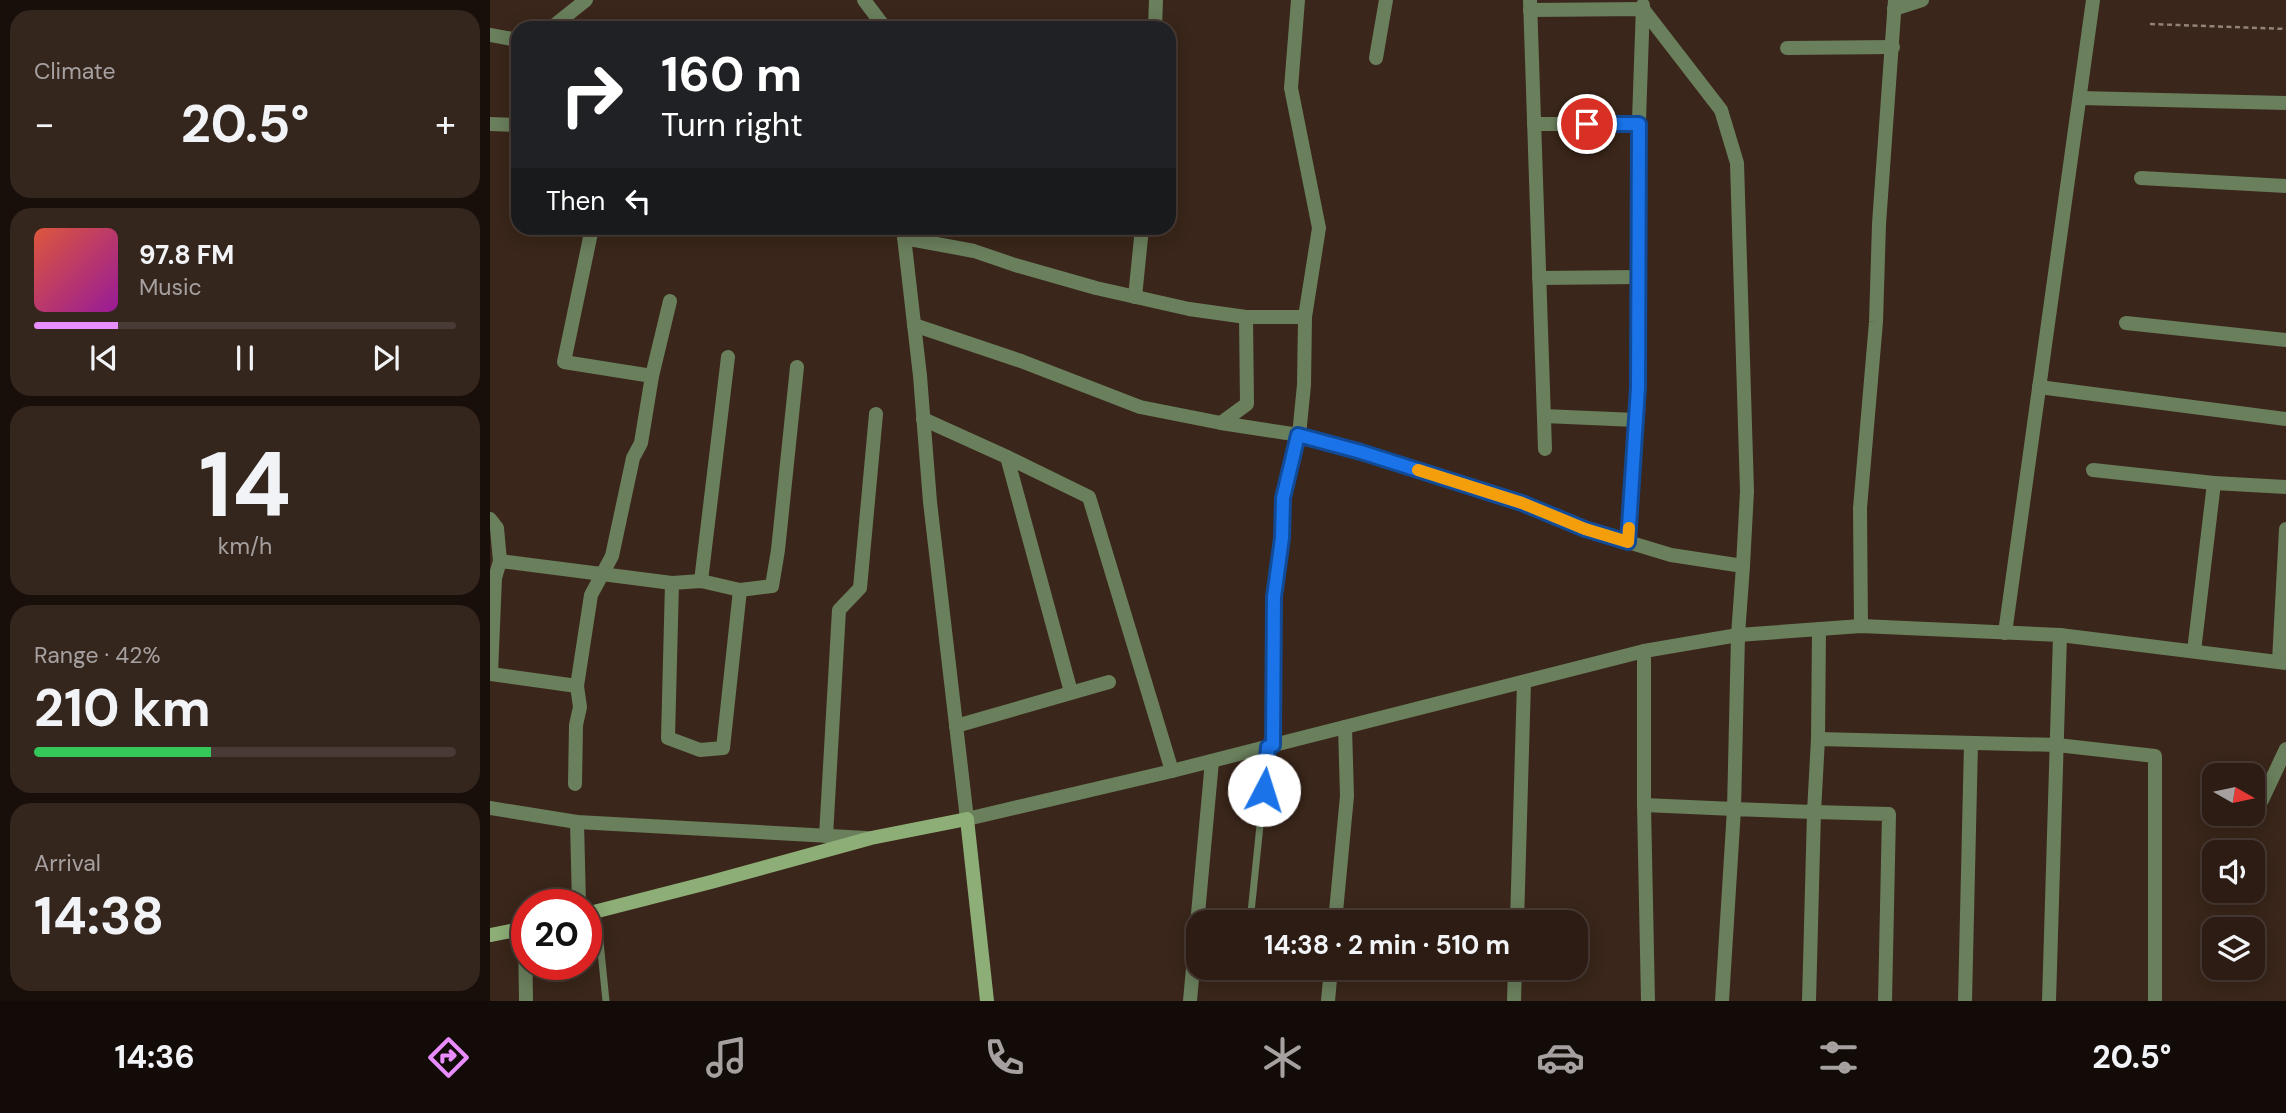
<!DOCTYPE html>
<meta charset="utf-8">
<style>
body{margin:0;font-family:"DM Sans",sans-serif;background:#34251d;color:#f1f3f6;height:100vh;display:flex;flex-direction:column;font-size:26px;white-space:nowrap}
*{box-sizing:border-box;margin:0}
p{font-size:23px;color:#a6a1a0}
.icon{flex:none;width:38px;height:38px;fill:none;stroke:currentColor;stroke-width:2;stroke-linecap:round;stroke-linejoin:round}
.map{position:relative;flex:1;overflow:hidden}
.panel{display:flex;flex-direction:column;gap:10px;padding:10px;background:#180f0b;width:490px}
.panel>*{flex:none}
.banner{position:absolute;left:21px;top:21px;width:665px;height:214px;border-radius:21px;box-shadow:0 4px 18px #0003,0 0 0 2px #483a34;background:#202124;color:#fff;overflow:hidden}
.needle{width:46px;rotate:99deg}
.tools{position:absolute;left:1712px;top:763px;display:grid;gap:14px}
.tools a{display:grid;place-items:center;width:63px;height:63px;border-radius:14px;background:#2c1c14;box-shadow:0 4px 18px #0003,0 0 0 2px #483a34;font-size:35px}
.speed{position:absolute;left:21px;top:889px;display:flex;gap:14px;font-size:35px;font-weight:700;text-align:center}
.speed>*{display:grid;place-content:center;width:91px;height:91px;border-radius:50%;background:#2c1c14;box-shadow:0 4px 18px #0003,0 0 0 2px #483a34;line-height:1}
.speed .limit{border:10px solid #d22;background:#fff;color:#111}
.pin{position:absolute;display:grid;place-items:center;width:60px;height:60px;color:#fff;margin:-30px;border:4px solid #fff;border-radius:50%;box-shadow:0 2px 7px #0007}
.me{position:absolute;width:77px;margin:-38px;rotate:5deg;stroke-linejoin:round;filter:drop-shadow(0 0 5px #0008)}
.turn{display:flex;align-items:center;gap:24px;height:147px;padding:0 35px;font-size:32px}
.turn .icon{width:91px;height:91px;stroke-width:2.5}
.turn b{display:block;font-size:49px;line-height:60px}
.then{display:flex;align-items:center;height:66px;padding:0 35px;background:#0003;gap:14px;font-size:26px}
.big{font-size:52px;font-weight:700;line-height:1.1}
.panel .widget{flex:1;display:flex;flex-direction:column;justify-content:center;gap:10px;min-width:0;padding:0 24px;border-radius:21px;background:#34251d}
.panel .dial{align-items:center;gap:0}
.dial b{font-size:91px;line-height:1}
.song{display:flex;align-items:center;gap:21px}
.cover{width:84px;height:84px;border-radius:10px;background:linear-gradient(135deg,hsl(10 70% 55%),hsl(300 70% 35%))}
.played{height:7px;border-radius:4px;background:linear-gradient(90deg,#e98dfe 20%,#483a34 20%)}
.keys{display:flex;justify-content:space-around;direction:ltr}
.heat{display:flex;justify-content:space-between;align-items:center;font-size:38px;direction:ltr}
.charge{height:10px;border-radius:5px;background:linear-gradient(90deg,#34c759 42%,#483a34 0)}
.trip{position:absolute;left:696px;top:910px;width:402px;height:70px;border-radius:21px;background:#2c1c14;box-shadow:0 4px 18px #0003,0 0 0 2px #483a34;font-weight:700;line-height:70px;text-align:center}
.tab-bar{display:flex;height:112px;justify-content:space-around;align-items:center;background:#120b08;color:#a6a1a0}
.tab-bar .icon{width:49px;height:49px}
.tab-bar .current{color:#e98dfe}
.tab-bar b{font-size:32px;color:#f1f3f6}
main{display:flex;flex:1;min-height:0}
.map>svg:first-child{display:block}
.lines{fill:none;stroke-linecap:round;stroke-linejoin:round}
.path{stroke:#938278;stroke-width:2.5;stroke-dasharray:5 3.5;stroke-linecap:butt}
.lane{stroke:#6a7f5c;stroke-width:7}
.street{stroke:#6a7f5c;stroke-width:14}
.secondary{stroke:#8dae76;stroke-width:14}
.route-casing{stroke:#114b97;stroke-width:18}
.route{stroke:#1a73e8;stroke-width:12}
.slow{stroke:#f59e0b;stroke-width:12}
</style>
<main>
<section class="panel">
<div class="widget"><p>Climate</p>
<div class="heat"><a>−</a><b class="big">20.5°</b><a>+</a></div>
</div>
<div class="widget">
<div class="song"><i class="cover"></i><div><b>97.8 FM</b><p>Music</p></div></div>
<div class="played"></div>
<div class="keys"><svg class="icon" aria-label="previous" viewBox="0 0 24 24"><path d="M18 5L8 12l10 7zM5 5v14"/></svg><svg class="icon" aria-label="pause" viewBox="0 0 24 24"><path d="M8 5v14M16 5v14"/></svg><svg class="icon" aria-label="next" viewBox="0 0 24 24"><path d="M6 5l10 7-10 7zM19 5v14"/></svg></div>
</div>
<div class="widget dial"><b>14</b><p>km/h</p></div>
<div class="widget"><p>Range · 42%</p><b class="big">210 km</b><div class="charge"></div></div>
<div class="widget"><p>Arrival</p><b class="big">14:38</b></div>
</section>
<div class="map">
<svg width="1796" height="1001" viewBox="0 0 1796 1001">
<rect width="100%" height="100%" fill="#3a261a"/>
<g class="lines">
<polyline class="path" points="1660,24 1796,29"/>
<g class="lane">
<polyline points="107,912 116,1001"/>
<polyline points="760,922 778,748"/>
<polyline points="754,972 754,968"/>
</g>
<g class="street">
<polyline points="374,0 392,24 392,28"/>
<polyline points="808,0 801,88 829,228 815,317"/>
<polyline points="1040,0 1055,449"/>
<polyline points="1404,9 1432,0"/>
<polyline points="1040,10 1153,9 1231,110 1247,163 1257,491 1253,566"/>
<polyline points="61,28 96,0"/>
<polyline points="665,28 666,0"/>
<polyline points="0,35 28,40"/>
<polyline points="1297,48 1403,47"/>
<polyline points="886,58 896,0"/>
<polyline points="1590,98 1796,103"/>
<polyline points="0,124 28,125"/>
<polyline points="1044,124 1149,124"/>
<polyline points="1651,178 1796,186"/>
<polyline points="102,228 74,362 162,376"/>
<polyline points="413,228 430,376 440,502 477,819 682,771 1154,651 1248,635 1371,626 1570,635 1796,663"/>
<polyline points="414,238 484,251 525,265 606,288 699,309 756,317"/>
<polyline points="1049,278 1148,277"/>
<polyline points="645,297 652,228"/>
<polyline points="1636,323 1796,340"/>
<polyline points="424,325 531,361 650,407 731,423 757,404 756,317 815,317 814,385 809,435 871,451 1032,503 1095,529 1181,555 1253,566 1248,635 1244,809 1154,805"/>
<polyline points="1549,387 1796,419"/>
<polyline points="1054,416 1146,420"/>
<polyline points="433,419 517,457 581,692"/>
<polyline points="731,423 809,435 793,498 792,538 784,598 783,745"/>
<polyline points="517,457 599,497 682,771"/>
<polyline points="1603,470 1724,483 1704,651"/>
<polyline points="1724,483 1796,487"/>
<polyline points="0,519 7,528 10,561 5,578 1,674 87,686"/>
<polyline points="1138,542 1148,388 1148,149 1153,5"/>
<polyline points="10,561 182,583 211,581 250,590 282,586 288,550 307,367"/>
<polyline points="211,581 238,357"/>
<polyline points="182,583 178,738 210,750 233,748 250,590"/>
<polyline points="1371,626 1370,508 1386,322 1389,224 1405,0"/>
<polyline points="1515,633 1603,0"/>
<polyline points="1154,651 1154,805 1158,1001"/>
<polyline points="1789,661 1796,529"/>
<polyline points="466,726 619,682"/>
<polyline points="1328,739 1329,629"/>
<polyline points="85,784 86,725 90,707 87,686 101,595 122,556 143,458 151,443 162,376 180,301"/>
<polyline points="1772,800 1796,749"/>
<polyline points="0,808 87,822 376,838"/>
<polyline points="87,822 89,905"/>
<polyline points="336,836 349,610 370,588 386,414"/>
<polyline points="845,922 857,796 855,727"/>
<polyline points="1027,922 1034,682"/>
<polyline points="35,929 36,1001"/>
<polyline points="700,1001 722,761"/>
<polyline points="838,1001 841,968"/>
<polyline points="1024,1001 1025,968"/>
<polyline points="1232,1001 1244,809 1324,812 1328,739 1567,745 1665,756 1665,1001"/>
<polyline points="1319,1001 1324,812 1399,814 1395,1001"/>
<polyline points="1475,1001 1481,743"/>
<polyline points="1559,1001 1570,635"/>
</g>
<g class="secondary">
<polyline points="96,914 221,882 381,838 477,819 497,1001"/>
<polyline points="0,935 37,928"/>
</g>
</g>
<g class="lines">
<g class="route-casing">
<polyline id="route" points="774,790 778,747 783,745 784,597 792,538 793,498 808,435 871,452 1032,503 1095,529 1138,542 1148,388 1149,124 1097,124"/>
</g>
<use href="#route" class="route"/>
<polyline class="slow" points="928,470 1032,503 1095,529 1138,542 1139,528"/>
</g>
</svg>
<div class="tools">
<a><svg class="needle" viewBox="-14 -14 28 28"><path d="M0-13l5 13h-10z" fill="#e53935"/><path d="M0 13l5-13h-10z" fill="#a6a1a0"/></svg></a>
<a><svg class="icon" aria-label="sound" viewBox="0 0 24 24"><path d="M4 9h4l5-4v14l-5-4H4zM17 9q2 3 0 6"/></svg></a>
<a><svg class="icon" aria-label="layers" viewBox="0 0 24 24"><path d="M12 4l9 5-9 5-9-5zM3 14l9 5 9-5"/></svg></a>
</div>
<div class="speed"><div class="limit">20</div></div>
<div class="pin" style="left:1097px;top:124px;background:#d93025"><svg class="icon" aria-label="arrive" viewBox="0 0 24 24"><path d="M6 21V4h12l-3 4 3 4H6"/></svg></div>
<svg class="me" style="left:774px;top:790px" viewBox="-20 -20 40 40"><circle r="19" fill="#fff"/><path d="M0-13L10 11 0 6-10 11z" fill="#1a73e8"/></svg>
<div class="trip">14:38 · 2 min · 510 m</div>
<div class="banner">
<div class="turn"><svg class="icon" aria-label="right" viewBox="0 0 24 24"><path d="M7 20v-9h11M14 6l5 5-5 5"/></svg><div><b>160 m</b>Turn right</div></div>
<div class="then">Then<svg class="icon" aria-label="left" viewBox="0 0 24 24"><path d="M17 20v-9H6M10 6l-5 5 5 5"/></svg></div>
</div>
</div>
</main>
<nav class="tab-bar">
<b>14:36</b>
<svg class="icon current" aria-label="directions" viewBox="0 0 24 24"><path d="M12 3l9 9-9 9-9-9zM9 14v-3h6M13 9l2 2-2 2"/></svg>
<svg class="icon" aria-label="music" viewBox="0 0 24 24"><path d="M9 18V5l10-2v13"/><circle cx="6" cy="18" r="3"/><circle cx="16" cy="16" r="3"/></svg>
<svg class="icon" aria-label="phone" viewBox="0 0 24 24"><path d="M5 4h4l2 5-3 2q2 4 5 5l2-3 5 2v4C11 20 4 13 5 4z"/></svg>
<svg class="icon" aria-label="climate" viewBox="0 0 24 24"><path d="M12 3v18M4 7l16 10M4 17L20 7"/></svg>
<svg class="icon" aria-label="car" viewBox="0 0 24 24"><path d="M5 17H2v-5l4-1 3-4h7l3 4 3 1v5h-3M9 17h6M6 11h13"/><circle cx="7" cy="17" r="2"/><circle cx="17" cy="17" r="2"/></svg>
<svg class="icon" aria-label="filters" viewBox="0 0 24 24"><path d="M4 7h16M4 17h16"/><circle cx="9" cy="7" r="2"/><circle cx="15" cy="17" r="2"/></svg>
<b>20.5°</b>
</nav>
